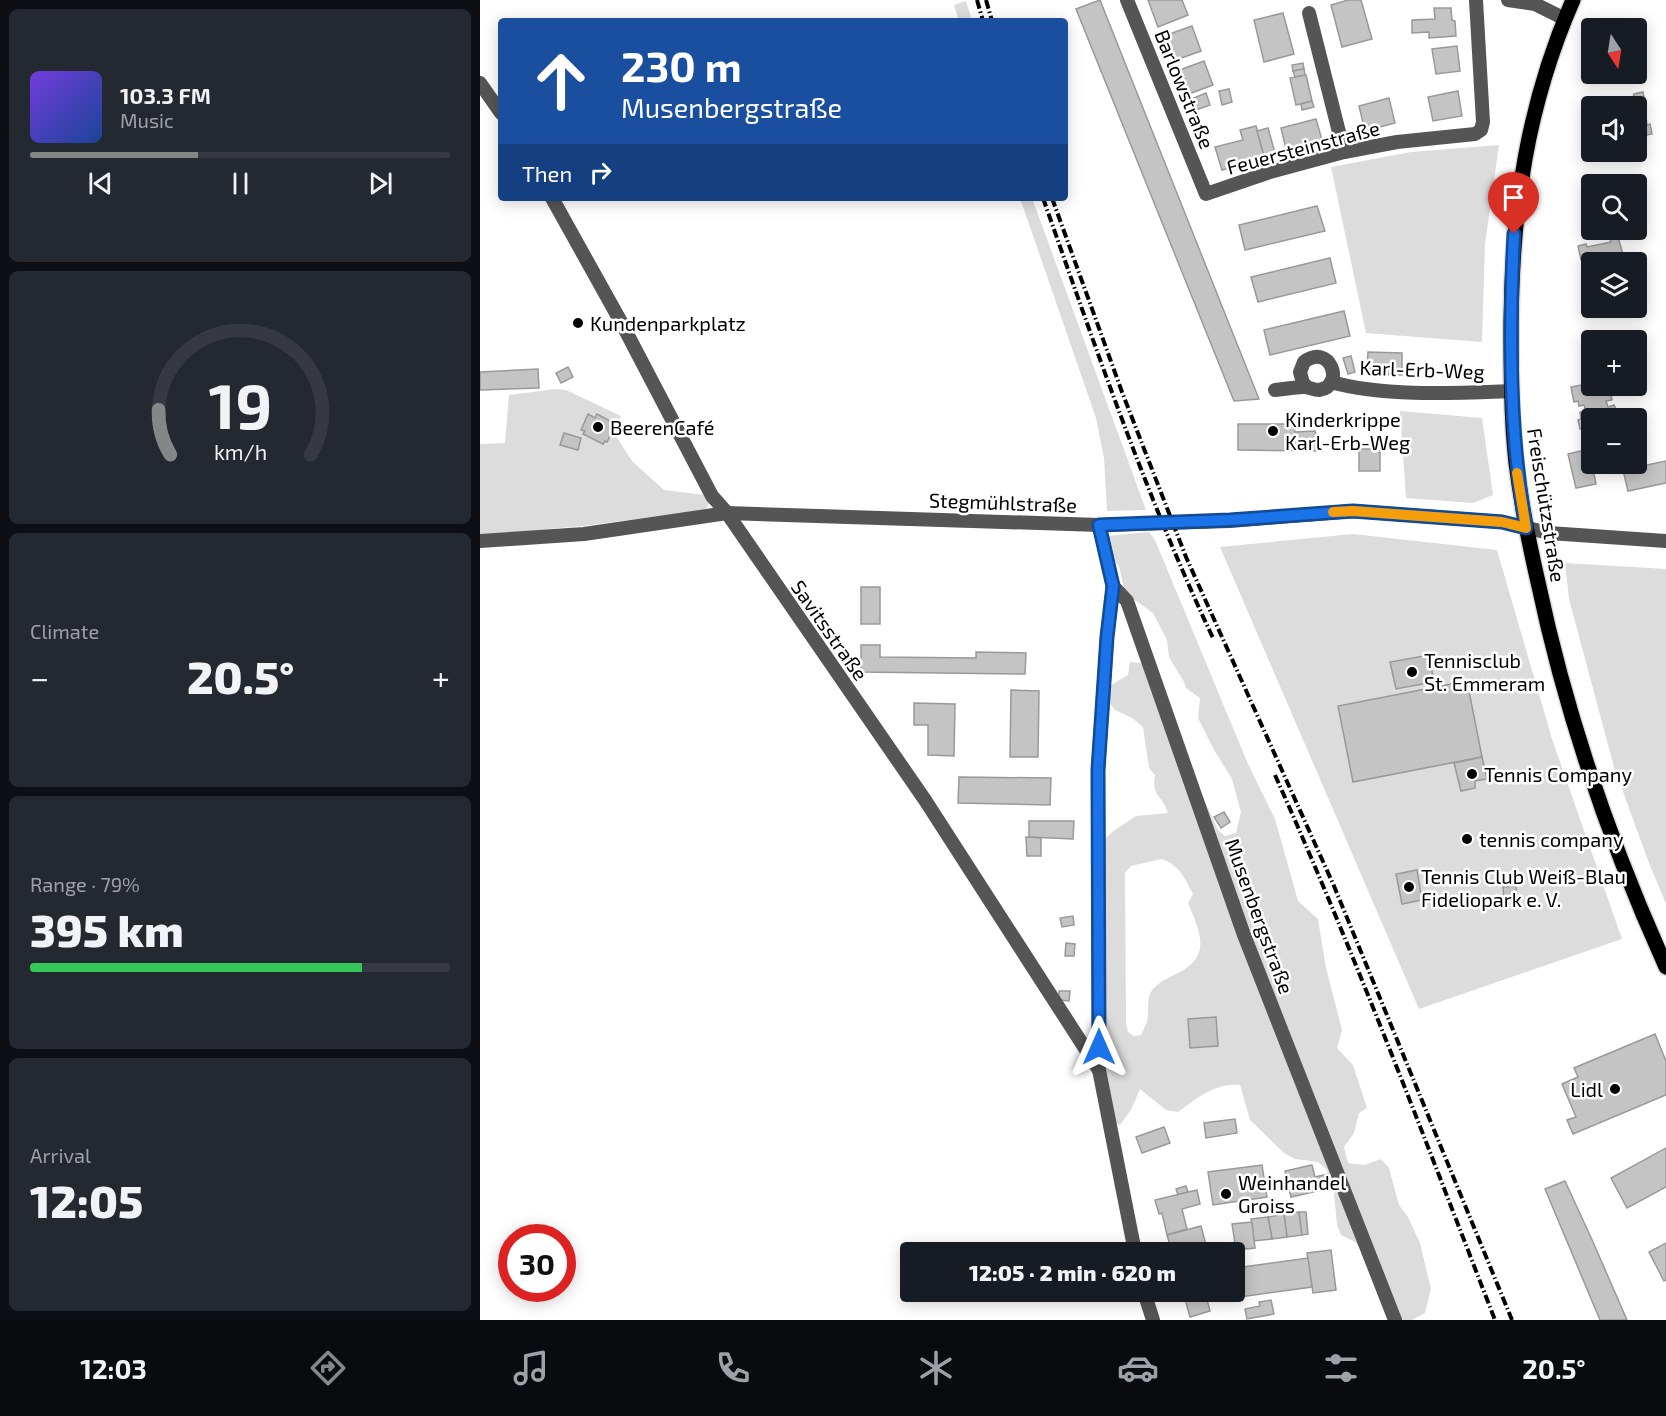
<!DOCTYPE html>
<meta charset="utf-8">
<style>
body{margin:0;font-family:"Exo 2",sans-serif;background:#242831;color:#f1f3f6;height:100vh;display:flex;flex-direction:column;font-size:22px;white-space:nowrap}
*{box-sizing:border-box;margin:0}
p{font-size:20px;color:#9ea1a6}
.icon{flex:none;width:33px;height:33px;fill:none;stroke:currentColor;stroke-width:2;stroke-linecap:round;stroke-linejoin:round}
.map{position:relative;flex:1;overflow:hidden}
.sheet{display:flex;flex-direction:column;gap:9px;padding:9px;background:#0d0f14;width:480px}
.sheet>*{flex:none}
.top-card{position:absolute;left:18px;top:18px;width:570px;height:183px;border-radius:6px;box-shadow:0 3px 15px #0003;background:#1a4fa0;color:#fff;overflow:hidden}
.needle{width:39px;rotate:168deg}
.controls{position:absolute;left:1101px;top:18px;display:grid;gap:12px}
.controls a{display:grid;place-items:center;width:66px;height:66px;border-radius:6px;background:#171b24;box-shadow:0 3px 15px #0003;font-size:30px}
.speed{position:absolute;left:18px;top:1224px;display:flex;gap:12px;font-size:30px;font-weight:700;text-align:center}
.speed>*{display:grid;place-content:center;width:78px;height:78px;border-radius:50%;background:#171b24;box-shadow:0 3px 15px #0003;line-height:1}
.speed .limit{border:9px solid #d22;background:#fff;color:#111}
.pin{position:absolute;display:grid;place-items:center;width:51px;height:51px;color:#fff;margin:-62px -26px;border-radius:50% 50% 50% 0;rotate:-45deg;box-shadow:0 0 6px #0007}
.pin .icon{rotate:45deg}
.me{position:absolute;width:66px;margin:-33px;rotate:0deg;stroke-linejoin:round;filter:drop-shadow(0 0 4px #0008)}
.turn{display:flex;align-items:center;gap:21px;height:126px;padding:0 24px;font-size:27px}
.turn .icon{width:78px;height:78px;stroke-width:2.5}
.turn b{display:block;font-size:42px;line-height:51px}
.then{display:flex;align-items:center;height:57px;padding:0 24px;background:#0003;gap:12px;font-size:22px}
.big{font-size:45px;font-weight:800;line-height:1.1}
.sheet .tile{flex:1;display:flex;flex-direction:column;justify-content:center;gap:9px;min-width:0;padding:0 21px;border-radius:9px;background:#242831}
.sheet .dial{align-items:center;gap:0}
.dial svg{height:156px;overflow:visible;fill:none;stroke:#363941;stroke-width:7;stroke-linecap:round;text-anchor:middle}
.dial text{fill:#f1f3f6;stroke:none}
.song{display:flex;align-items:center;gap:18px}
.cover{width:72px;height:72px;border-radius:9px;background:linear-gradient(135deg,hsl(260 70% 55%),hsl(220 70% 35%))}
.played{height:6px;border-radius:3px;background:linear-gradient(90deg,#858687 40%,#363941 40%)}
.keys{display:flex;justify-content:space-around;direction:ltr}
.heat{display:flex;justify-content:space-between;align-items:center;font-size:33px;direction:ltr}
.charge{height:9px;border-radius:4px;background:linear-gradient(90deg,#34c759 79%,#363941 0)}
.trip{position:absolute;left:420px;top:1242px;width:345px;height:60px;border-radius:6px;background:#171b24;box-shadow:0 3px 15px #0003;font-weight:800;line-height:60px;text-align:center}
.tabs{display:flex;height:96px;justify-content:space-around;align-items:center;background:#090b0e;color:#9ea1a6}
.tabs .icon{width:42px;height:42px}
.tabs .selected{color:#858687}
.tabs b{font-size:27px;color:#f1f3f6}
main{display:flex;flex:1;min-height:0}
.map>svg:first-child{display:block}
.green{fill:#dcdcdc;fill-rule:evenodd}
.building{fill:#c4c4c4;stroke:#999;stroke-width:1.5}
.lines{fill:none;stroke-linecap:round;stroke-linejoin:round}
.major-casing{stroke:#dbdbdb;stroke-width:18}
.minor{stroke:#555;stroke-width:14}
.major{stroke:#000;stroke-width:15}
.rail{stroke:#000;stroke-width:4;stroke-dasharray:9 3 1.5 3;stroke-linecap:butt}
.route-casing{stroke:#114b97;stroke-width:15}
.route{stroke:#1a73e8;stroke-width:10}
.slow{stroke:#f59e0b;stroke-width:10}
.poi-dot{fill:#000;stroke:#fff;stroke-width:2}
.labels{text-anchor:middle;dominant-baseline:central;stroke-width:5;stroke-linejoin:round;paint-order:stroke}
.street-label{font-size:20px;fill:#000;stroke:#fff}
.poi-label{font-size:20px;fill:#000;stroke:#fff;text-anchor:start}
</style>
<main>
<section class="sheet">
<div class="tile">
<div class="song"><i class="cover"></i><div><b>103.3 FM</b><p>Music</p></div></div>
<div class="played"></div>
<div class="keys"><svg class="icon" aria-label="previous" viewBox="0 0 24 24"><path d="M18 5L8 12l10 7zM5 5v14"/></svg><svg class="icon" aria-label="pause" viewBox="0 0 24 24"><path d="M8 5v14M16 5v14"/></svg><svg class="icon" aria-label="next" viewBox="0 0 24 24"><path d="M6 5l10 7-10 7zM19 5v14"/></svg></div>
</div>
<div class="tile dial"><svg viewBox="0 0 100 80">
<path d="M14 69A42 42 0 1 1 86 69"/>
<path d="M14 69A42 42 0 0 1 8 46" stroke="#858687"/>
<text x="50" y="56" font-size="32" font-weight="700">19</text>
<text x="50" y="72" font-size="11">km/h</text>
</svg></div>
<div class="tile"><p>Climate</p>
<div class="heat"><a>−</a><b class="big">20.5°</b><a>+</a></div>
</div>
<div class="tile"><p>Range · 79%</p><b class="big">395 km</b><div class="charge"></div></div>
<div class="tile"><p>Arrival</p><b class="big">12:05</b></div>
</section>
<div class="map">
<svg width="1186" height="1320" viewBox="0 0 1186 1320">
<rect width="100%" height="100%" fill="#fff"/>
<g class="green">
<polygon points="486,1 492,21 479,21 474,5"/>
<polygon points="1019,145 1005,244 1002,342 886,333 851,167 931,152"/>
<polygon points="540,198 552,198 666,510 627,511 624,458 616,418"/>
<polygon points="75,389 86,390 141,416 134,433 152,461 184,490 225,495 229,503 226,510 103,526 0,535 0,444 25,443 29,395"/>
<polygon points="920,411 1002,418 1013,495 993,503 926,498"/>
<path d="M669 532 675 540 768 764 795 819 818 901 838 919 846 968 862 1030 857 1048 873 1065 887 1108 879 1113 874 1133 864 1147 868 1163 884 1165 901 1159 909 1168 919 1205 928 1217 940 1243 951 1289 945 1313 932 1320H917L896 1265 875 1242 861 1235 857 1225 853 1183 846 1169 838 1162 815 1159 804 1153 770 1120 760 1085C736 1082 717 1098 698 1112L686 1110 660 1089 651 1110 640 1125 632 1123 625 1070 622 842 632 832 656 816 688 813C683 795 671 797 675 775L669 768 663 727 652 718 635 710 625 697 628 687 648 675 650 662 662 663 738 830 745 836 756 833 761 812 752 779 734 750 718 718 720 698 706 688 704 682 689 657 687 640 673 613 645 593 639 566 628 553 627 536ZM682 859C699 865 705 878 713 894L708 903C723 938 731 959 692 976 684 980 674 985 670 994 667 1002 669 1013 667 1022 665 1026 663 1031 661 1035L654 1036 648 1032 646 1024 645 873 651 866Z"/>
<polygon points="873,534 1017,550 1072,739 1142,939 939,1009 740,547"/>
<polygon points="1085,563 1186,569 1186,904 1169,863 1134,767 1089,599"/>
</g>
<g class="building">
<polygon points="620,0 645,63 779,399 754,401 596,9"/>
<polygon points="668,0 702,0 708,15 678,27"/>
<polygon points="868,0 881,0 892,39 862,47 851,5"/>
<polygon points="954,8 971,8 972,20 975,21 976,36 949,38 949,32 932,33 932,20 955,19"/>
<polygon points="803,13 814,54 784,62 774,20"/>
<polygon points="712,26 721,51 693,61 684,36"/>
<polygon points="977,46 980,71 956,74 952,49"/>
<polygon points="724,61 733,85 706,95 697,71"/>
<polygon points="823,63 824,69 813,71 812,65"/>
<polygon points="824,69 825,75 815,77 813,71"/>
<polygon points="826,75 832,101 816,105 810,78"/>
<polygon points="749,89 752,102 742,105 739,91"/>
<polygon points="978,91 982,116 953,121 948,97"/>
<polygon points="1163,92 1166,107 1163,108 1165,113 1159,114 1160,119 1166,118 1167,125 1170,124 1172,134 1156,137 1156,106 1123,106 1122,101 1153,97 1154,94"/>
<polygon points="726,93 730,105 713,111 709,100"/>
<polygon points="909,98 915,123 885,131 879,106"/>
<polygon points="832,101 834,107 822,110 821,104"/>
<polygon points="836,119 842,140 806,149 801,128"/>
<polygon points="776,126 785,159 742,170 735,147 763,140 760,130"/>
<polygon points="788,128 795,153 784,156 777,131"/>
<polygon points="837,206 845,231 765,250 759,225"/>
<polygon points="1138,237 1145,261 1112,262 1112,265 1106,265 1104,259 1101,260 1098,246 1106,244 1107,247 1131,242 1130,239"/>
<polygon points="850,258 856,283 778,302 771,277"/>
<polygon points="1112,270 1112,286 1106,287 1105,278 1108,278 1107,271"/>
<polygon points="864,311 870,336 790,355 784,330"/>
<polygon points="888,352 922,353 922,375 895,374 895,369 887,369"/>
<polygon points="871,356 875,372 868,374 863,358"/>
<polygon points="88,367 93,377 81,383 76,373"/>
<polygon points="58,369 59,388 0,390 0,372"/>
<polygon points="1101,385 1102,388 1114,386 1133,386 1134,394 1131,395 1132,400 1126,401 1128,407 1134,405 1140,418 1112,418 1112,426 1100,429 1098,420 1101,419 1100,412 1106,411 1104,405 1099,406 1098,401 1094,402 1091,387"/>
<polygon points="108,414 115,418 117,414 136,424 127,442 125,441 123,444 103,434 105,431 101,430"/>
<polygon points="758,424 813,424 815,432 835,431 842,451 758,450"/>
<polygon points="84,433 101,438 98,450 80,445"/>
<rect x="879" y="449" width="21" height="22"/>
<polygon points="1109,449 1116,484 1096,488 1088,454"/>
<polygon points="1186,461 1186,483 1148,491 1143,470"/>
<rect x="381" y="587" width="19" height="37"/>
<polygon points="381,645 400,645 400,657 496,658 496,652 546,653 545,674 381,672"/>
<polygon points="949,655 954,682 916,689 910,662"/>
<polygon points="987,681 1002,757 873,782 858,706"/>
<polygon points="531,690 559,691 558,757 530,757"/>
<polygon points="434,703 475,704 474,756 448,755 448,725 434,725"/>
<polygon points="1002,757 1007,779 995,781 995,788 981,791 974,763"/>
<polygon points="479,777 571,778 570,805 478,803"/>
<polygon points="744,812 750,822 741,828 734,817"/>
<polygon points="549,821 594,821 593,839 549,837"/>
<polygon points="546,837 561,838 561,856 547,856"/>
<polygon points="937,870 942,900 922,904 916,874"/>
<polygon points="1036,886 1037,897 1024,898 1023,887"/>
<polygon points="593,916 594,925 582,927 580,918"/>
<polygon points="586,943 595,944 594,956 585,956"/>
<polygon points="579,991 590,991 589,1001 579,1000"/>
<polygon points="736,1017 738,1046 710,1048 708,1019"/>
<polygon points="1175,1034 1186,1061 1186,1095 1093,1134 1087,1120 1096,1117 1082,1084 1098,1077 1094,1068"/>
<polygon points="755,1119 757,1133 726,1138 724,1123"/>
<polygon points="684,1127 690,1143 662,1153 656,1137"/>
<polygon points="1186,1148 1186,1187 1147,1208 1131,1178"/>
<polygon points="782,1165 787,1197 733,1205 728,1172"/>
<polygon points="832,1165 835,1177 848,1174 851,1188 811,1197 805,1171"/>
<polygon points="1085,1181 1113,1242 1147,1320 1120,1320 1065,1189"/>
<polygon points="706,1186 708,1192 698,1195 696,1189"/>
<polygon points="717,1190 720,1204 702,1209 707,1229 687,1235 682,1213 679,1214 675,1200"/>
<polygon points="819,1212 822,1235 807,1237 804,1214"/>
<polygon points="819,1212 826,1212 828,1234 822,1235"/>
<polygon points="804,1214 807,1237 792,1239 788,1217"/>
<polygon points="788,1217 792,1239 774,1241 771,1219"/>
<polygon points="772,1222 775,1248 756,1250 752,1224"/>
<polygon points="721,1226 727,1249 713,1252 692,1252 687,1235"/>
<polygon points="1186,1243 1186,1280 1184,1281 1169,1252"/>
<polygon points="851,1250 856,1290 833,1293 827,1253"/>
<polygon points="828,1258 832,1287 760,1297 756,1268"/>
<polygon points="703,1292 725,1292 730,1311 710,1317"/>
<polygon points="791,1300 794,1314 767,1319 765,1309 780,1306 779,1302"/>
</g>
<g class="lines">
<g class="major-casing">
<path id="major" d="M1093 0C1047 105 1032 209 1031 323 1031 370 1031 417 1036 463 1041 503 1049 543 1058 582 1086 715 1130 843 1186 967"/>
</g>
<g class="minor">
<polyline points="647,0 726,194 790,172 864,152 917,142 995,134 1001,130 1003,122 996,0"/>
<polyline points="1028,0 1055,4 1085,19"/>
<polyline points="829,13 864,152"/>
<polyline points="0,83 21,113"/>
<polyline points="72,198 141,322 232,496 247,513 445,800 619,1070"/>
<path d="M851 382C904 397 976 393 1032 391"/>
<path d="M795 390C805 389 815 387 824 387 829 387 833 390 839 390 866 386 850 342 824 362L820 372 823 383 827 387"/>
<polyline points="619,525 633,586 647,601 764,935 915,1320"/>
<polyline points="0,541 104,534 247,513 619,525 750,521 873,511 1022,522 1069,533 1186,541"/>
<polyline points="633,586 627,637 618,770 619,1070 655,1252"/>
<polyline points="664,1292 673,1320"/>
</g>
<use href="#major" class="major"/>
<g class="rail">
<polyline points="497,0 503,21"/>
<polyline points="506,0 512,21"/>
<path d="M563 198C615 346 666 496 733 638"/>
<polyline points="572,198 642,392 706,557 854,886 1032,1320"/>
<path d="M795 775C875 954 944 1137 1015 1320"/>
</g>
</g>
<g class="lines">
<g class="route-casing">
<path id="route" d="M619 1047 618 770 627 637 633 586 619 525 750 520 873 511 1022 522 1046 528C1029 431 1029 332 1034 234"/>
</g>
<use href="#route" class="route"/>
<polyline class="slow" points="853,512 873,511 1022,522 1046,528 1037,473"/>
</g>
<g class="poi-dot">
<circle cx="98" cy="323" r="6"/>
<circle cx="118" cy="427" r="6"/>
<circle cx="793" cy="431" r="6"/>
<circle cx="932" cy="672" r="6"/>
<circle cx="992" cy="774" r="6"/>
<circle cx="987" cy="839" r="6"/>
<circle cx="929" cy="887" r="6"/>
<circle cx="1135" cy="1089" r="6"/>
<circle cx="746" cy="1194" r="6"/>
</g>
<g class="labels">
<g class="street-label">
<text transform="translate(705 89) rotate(68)">Barlowstraße</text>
<text transform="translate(823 147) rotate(-15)">Feuersteinstraße</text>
<text transform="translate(942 369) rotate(2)">Karl-Erb-Weg</text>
<text transform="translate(523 502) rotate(2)">Stegmühlstraße</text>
<text transform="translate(1067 505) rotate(81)">Freischützstraße</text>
<text transform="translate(350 630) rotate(55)">Savitsstraße</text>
<text transform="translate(780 916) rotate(70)">Musenbergstraße</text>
</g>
<g class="poi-label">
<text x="110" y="323">Kundenparkplatz</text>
<text x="805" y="419">Kinderkrippe<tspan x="805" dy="23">Karl-Erb-Weg</tspan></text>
<text x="130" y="427">BeerenCafé</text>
<text x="944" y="660">Tennisclub<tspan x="944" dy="23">St. Emmeram</tspan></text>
<text x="1004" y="774">Tennis Company</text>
<text x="999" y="839">tennis company</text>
<text x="941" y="876">Tennis Club Weiß-Blau<tspan x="941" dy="23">Fideliopark e. V.</tspan></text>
<text x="1123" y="1089" text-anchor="end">Lidl</text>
<text x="758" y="1182">Weinhandel<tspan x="758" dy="23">Groiss</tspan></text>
</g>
</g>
</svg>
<div class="controls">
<a><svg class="needle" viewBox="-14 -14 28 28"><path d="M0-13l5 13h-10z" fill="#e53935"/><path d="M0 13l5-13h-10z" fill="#9ea1a6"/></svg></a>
<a><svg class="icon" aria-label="sound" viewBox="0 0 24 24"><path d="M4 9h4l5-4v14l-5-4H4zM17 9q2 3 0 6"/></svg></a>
<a><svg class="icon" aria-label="search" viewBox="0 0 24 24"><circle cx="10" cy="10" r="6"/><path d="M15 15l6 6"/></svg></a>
<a><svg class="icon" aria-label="layers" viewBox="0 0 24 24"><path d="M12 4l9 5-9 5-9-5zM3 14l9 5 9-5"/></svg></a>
<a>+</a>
<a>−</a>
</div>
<div class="speed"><div class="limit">30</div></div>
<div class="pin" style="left:1034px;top:234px;background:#d93025"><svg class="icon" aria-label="arrive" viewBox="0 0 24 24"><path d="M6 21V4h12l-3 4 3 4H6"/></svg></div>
<svg class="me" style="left:619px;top:1047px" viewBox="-20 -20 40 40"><path d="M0-17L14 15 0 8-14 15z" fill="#1a73e8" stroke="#fff" stroke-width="4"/></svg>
<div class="trip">12:05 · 2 min · 620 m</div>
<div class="top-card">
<div class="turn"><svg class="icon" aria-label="ahead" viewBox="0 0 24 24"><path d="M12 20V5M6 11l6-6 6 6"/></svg><div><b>230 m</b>Musenbergstraße</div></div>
<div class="then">Then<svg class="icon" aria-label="right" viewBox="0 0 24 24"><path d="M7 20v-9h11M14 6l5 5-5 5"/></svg></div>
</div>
</div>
</main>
<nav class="tabs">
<b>12:03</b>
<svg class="icon selected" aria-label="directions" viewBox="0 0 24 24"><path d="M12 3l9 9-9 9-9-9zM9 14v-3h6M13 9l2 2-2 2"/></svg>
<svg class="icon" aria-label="music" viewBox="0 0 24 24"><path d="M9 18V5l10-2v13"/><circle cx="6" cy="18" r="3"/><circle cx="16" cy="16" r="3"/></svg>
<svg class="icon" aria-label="phone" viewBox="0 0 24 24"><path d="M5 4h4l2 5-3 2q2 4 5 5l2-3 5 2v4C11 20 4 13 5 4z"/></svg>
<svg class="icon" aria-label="climate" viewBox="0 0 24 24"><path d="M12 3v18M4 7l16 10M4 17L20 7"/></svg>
<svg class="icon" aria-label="car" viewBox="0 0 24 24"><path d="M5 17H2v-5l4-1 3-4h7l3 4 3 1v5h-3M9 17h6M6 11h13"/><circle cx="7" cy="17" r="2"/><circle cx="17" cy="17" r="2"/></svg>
<svg class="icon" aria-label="filters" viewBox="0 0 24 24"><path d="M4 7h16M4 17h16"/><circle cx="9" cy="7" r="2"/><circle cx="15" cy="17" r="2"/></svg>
<b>20.5°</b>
</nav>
